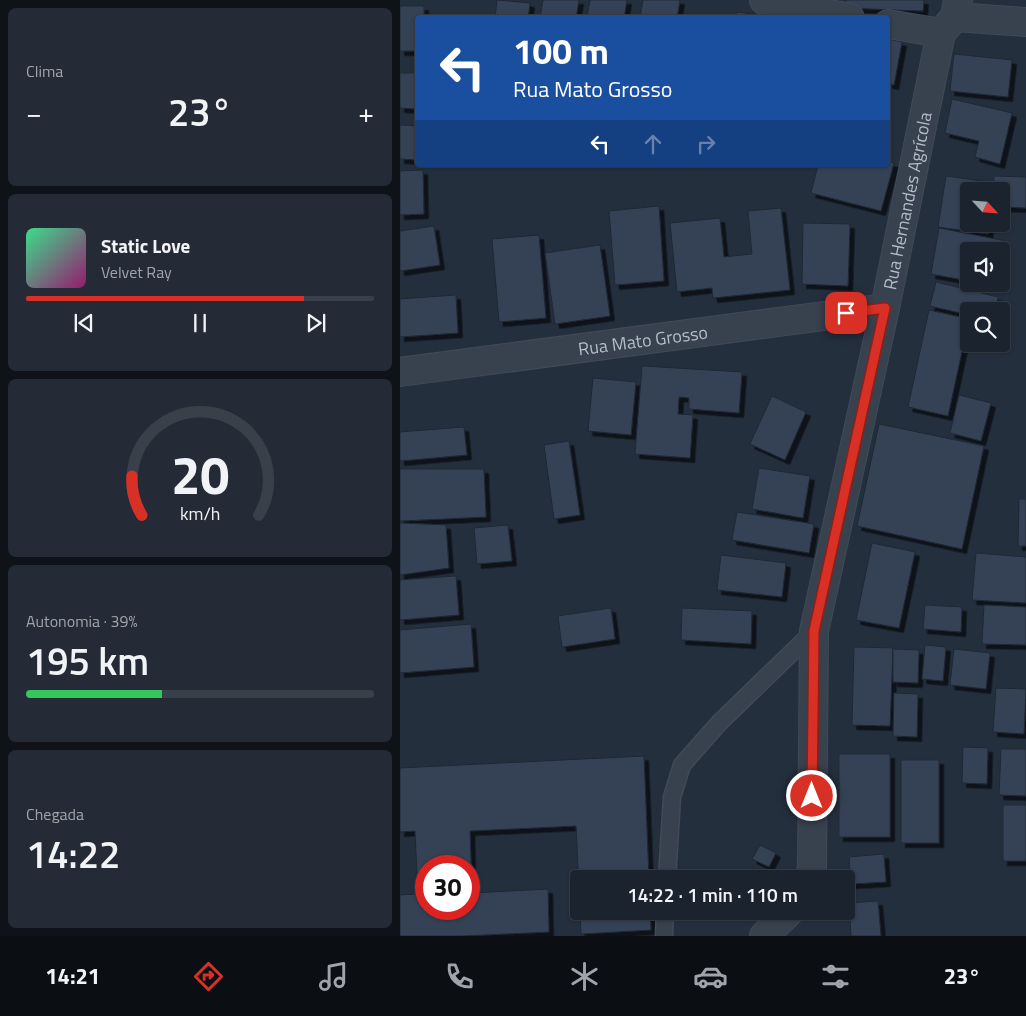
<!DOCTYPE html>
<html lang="pt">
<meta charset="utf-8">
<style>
body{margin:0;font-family:"Titillium Web",sans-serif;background:#242b36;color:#f1f3f6;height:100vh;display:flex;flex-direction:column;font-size:19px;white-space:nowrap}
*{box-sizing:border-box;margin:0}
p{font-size:16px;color:#a0a4aa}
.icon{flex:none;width:28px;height:28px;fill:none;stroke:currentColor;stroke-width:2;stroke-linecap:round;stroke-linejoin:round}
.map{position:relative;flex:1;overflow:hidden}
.panel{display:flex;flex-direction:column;gap:8px;padding:8px;background:#0f1319;width:400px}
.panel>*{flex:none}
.top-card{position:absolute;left:15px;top:15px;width:475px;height:152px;border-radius:5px;box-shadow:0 1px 4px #0004,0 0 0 1px #39404a;background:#1a4fa0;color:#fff;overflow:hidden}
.needle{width:32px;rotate:116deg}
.fabs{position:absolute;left:560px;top:182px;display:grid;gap:10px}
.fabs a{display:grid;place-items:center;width:50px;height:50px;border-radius:5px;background:#1b232e;box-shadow:0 1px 4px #0004,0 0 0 1px #39404a;font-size:25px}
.speed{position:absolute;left:15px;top:855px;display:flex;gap:10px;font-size:25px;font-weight:700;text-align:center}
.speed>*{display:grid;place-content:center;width:65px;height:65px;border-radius:50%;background:#1b232e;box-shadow:0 1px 4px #0004,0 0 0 1px #39404a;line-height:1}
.speed .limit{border:8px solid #d22;background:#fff;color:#111}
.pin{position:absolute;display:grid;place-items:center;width:42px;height:42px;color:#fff;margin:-21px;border-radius:10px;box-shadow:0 2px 8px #0006}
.me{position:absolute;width:55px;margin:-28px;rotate:0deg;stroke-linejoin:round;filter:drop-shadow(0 0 4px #0008)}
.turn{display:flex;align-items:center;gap:18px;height:105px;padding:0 15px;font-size:22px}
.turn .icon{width:65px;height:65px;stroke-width:2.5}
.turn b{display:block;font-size:35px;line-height:42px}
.lanes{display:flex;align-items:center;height:48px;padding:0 15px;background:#0003;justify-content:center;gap:25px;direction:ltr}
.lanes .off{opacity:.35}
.big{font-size:38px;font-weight:600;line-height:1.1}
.panel .card{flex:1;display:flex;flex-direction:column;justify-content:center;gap:8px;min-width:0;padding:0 18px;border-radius:8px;background:#242b36}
.panel .dial{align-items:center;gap:0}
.dial svg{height:130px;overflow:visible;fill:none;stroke:#39404a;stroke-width:7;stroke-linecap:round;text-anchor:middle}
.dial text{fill:#f1f3f6;stroke:none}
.song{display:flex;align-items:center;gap:15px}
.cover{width:60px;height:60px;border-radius:8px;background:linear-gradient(135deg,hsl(150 70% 55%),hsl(320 70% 35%))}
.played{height:5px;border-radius:2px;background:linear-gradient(90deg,#d93025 80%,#39404a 80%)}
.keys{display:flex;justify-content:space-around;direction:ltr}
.heat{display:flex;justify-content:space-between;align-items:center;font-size:28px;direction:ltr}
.charge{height:8px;border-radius:4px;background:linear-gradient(90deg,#34c759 39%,#39404a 0)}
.trip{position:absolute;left:170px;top:870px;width:285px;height:50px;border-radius:5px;background:#1b232e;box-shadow:0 1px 4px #0004,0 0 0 1px #39404a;font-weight:600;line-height:50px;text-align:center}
.tab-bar{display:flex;height:80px;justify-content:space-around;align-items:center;background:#0b0e12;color:#a0a4aa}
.tab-bar .icon{width:35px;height:35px}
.tab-bar .selected{color:#d93025}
.tab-bar b{font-size:22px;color:#f1f3f6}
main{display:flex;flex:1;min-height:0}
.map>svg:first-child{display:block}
.building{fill:#364354;stroke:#1f2835;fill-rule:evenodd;filter:url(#shadow)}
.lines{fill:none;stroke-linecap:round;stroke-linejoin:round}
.service-casing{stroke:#414a57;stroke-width:19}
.minor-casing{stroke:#414a57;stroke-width:30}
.service{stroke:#38414e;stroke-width:16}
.minor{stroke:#38414e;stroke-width:28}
.route-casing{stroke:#8d1f18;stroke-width:12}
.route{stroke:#d93025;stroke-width:9}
.labels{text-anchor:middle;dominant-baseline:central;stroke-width:5;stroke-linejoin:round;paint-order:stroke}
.street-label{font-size:18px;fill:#b4bcc9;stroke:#1d2633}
</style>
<main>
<section class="panel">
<div class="card"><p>Clima</p>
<div class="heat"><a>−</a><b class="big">23°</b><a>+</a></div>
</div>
<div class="card">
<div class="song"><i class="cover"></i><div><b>Static Love</b><p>Velvet Ray</p></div></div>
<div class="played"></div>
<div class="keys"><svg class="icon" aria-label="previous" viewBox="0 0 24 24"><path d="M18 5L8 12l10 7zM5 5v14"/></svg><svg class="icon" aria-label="pause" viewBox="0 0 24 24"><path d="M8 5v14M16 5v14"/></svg><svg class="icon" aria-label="next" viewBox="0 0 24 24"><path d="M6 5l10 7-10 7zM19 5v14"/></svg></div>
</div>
<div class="card dial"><svg viewBox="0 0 100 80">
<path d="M14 69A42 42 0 1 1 86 69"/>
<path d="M14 69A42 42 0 0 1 8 45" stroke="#d93025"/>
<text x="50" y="56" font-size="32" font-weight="700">20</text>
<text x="50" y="72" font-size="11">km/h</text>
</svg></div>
<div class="card"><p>Autonomia · 39%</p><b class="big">195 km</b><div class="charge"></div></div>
<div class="card"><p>Chegada</p><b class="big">14:22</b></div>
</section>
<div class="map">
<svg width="626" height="936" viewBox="0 0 626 936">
<defs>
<filter id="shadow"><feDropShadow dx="4.5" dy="4.5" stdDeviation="0" flood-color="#0009"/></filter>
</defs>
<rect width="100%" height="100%" fill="#242f3e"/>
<g class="building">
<polygon points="97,0 130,3 128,18 95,18"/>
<polygon points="143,0 179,0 176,18 140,18"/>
<polygon points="190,0 227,0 224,18 187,18"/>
<polygon points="243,0 280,0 277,18 240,18"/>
<polygon points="446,0 524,0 523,11 446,8"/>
<polygon points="0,6 24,6 24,18 18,18 18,51 0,51"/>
<polygon points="337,12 377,17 377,18 336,18"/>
<polygon points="488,39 502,42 494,85 488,84"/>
<polygon points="554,54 612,60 608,97 550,91"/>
<polygon points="0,73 18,73 18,109 0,108"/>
<polygon points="552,99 612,113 600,164 575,157 579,141 545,133"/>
<polygon points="0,125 18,126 18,160 0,159"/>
<polygon points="488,162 494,163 481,211 411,193 418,165 488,165"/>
<polygon points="23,170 24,214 0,215 0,171"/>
<polygon points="546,176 582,181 581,191 569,191 569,224 590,224 588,234 538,227"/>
<polygon points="594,176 626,177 626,208 601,207 601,191 593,191"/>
<polygon points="259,206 264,281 215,285 209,211"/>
<polygon points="381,208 390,290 313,298 312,288 277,292 270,223 320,218 324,257 352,254 348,211"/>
<polygon points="403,223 450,224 448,286 402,284"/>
<polygon points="34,226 40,265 0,271 0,231"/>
<polygon points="539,228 606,241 601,268 601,251 569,251 569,281 531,274"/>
<polygon points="139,235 146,318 99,322 92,239"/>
<polygon points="200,245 210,316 155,324 145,253"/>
<polygon points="536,282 598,297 595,311 569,311 569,315 530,306"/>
<polygon points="56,295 58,333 0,337 0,299"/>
<polygon points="529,310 569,319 548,416 508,407"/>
<polygon points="242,366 342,372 339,413 289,409 289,398 279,397 278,414 293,415 290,458 235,454"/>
<polygon points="193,378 236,382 231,435 188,431"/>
<polygon points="559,395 591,403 581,441 550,433"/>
<polygon points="372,396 406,412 385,460 350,444"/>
<polygon points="479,424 584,446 562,549 457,526"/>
<polygon points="64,427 67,455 0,461 0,432"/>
<polygon points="169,441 180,515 154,519 144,445"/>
<polygon points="359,468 410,476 403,518 352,509"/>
<polygon points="0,469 84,469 86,517 0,521"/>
<polygon points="619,499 626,499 626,546 618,546"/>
<polygon points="337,512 414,524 409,553 332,540"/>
<polygon points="0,523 46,525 49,568 0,575"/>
<polygon points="108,525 112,561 77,564 74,528"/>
<polygon points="472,543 515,552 499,628 456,620"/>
<polygon points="576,553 626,557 626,603 572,600"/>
<polygon points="321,555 386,563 382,597 317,590"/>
<polygon points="56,576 59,615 0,620 0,580"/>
<polygon points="525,605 562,607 561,632 523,629"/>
<polygon points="584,605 626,607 626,645 582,644"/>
<polygon points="211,608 215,639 162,647 158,616"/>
<polygon points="282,608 352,611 351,644 281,640"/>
<polygon points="71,624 74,667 0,673 0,630"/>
<polygon points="525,645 546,647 543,681 522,679"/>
<polygon points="454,647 493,648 490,726 452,725"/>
<polygon points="493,649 519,650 518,683 493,682"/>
<polygon points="554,649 590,653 586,689 550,685"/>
<polygon points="596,688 626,689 624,734 593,732"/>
<polygon points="494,693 518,694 517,737 493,736"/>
<polygon points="563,747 588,748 587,784 562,783"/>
<polygon points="601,749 626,749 626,796 599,795"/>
<rect x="439" y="754" width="51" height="83"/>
<path d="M244 756 249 879H179V886L176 826 70 831 72 893 148 889 149 932 62 936H0V895L18 894 15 831 0 832V768ZM26 866H69V909H26Z"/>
<rect x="501" y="760" width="38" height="83"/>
<rect x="603" y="805" width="23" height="56"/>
<polygon points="360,845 376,853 369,867 352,859"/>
<polygon points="484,854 486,882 451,884 449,857"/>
<polygon points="478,901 481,936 451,936 449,903"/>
<polygon points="180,911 250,911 251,930 181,934"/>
</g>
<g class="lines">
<g class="service-casing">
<g id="service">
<polyline points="267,879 272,797 282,765 319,723 414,631"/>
<polyline points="264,936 265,911"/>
</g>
</g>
<g class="minor-casing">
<g id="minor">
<polyline points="364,0 382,5 450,18"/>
<polyline points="555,17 626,22"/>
<polyline points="488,24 541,33"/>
<path id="s1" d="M0 372 485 308"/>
<path id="s2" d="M408 879 412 869 414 631 485 308 541 33 555 17 558 0"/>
<polyline points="364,936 390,911"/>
</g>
</g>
<use href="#service" class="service"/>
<use href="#minor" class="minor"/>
</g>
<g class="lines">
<g class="route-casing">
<polyline id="route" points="412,796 414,631 485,308 446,313"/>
</g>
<use href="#route" class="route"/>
</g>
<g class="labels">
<g class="street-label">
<text stroke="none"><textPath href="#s2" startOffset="689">Rua Hernandes Agrícola</textPath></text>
<text stroke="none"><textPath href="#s1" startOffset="245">Rua Mato Grosso</textPath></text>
</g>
</g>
</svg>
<div class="fabs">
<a><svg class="needle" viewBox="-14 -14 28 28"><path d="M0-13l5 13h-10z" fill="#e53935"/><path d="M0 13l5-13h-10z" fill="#a0a4aa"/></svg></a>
<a><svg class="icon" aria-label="sound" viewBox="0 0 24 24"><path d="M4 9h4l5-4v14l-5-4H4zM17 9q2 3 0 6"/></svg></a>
<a><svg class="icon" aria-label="search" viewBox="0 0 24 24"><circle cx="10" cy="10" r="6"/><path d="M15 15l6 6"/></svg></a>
</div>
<div class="speed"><div class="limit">30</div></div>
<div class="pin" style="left:446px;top:313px;background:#d93025"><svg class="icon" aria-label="arrive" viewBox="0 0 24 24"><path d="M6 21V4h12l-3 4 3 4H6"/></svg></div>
<svg class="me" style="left:412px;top:796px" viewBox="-20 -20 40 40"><circle r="17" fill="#d93025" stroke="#fff" stroke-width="3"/><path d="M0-11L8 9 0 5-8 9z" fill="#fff"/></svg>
<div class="trip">14:22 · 1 min · 110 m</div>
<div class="top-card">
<div class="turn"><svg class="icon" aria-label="left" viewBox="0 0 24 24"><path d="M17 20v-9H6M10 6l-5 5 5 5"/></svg><div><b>100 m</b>Rua Mato Grosso</div></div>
<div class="lanes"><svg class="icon" aria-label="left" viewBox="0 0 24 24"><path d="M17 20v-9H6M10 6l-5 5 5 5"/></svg><svg class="icon off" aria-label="ahead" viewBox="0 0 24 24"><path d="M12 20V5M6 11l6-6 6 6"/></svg><svg class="icon off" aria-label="right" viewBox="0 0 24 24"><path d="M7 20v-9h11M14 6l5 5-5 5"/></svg></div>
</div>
</div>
</main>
<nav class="tab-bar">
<b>14:21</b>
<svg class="icon selected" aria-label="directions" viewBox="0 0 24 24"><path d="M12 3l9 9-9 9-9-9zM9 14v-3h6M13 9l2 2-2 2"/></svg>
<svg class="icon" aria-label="music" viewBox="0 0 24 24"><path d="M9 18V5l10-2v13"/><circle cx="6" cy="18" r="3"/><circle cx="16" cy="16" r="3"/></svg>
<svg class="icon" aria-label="phone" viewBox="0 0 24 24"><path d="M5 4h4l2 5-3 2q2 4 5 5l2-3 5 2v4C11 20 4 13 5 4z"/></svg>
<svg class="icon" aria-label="climate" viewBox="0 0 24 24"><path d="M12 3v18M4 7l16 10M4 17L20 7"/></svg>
<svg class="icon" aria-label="car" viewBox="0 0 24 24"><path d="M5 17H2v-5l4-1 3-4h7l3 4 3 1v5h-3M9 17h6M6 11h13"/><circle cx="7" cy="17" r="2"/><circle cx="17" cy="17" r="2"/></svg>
<svg class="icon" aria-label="filters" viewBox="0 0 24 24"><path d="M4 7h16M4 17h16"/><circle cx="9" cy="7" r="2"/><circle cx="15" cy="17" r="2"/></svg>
<b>23°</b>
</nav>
